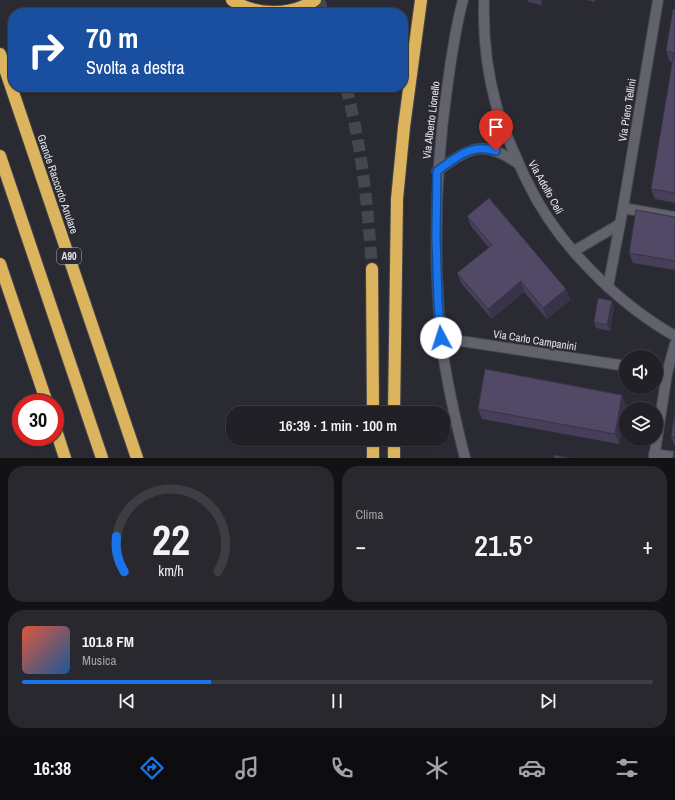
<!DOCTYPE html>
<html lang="it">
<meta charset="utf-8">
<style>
body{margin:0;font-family:"Archivo Narrow",sans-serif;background:#28282e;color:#f1f3f6;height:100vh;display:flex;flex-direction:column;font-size:15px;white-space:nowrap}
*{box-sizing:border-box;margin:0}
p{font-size:13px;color:#a2a3a7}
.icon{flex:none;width:22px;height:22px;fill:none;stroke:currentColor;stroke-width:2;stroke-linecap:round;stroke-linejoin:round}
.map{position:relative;height:458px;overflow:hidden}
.details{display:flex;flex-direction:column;gap:8px;padding:8px;background:#121215;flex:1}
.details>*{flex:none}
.guide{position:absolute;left:8px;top:8px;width:400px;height:84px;border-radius:16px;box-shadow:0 1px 3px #0004,0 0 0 1px #3d3e43;background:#1a4fa0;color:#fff;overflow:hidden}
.fabs{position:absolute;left:619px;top:350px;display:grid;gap:8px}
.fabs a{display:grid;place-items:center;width:44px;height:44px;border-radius:50%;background:#202026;box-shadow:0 1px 3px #0004,0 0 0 1px #3d3e43;font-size:20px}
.speed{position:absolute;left:12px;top:394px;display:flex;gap:8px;font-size:20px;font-weight:700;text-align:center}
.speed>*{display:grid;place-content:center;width:52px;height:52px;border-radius:50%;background:#202026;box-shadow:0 1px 3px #0004,0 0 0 1px #3d3e43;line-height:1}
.speed .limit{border:6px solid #d22;background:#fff;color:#111}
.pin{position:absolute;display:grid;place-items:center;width:34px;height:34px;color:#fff;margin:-41px -17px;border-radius:50% 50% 50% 0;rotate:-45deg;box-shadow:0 0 4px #0007}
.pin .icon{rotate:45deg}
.me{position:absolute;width:44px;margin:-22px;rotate:355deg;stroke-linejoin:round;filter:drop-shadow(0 0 3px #0008)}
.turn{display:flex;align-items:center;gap:14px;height:84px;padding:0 12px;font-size:18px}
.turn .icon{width:52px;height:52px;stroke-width:2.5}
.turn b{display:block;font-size:28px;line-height:34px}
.big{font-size:30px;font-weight:600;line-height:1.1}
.details .card{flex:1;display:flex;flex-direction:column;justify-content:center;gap:6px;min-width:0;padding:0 14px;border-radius:16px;background:#28282e}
.details .dial{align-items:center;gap:0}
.dial svg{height:104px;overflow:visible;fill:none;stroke:#3d3e43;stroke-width:7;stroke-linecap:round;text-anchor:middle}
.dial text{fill:#f1f3f6;stroke:none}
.song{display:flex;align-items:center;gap:12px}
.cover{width:48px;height:48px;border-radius:6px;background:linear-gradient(135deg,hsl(10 70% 55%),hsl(210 70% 35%))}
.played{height:4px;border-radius:2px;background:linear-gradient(90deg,#1a73e8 30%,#3d3e43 30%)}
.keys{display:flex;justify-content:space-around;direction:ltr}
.heat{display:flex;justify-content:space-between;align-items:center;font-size:22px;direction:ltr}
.details .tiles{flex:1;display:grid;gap:8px;grid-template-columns:1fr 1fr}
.card:last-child{grid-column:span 2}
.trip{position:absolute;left:226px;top:406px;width:224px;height:40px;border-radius:16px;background:#202026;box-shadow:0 1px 3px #0004,0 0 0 1px #3d3e43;font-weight:600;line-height:40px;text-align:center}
.menu{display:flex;height:64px;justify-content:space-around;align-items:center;background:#0d0d0f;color:#a2a3a7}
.menu .icon{width:28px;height:28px}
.menu .on{color:#1a73e8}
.menu b{font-size:18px;color:#f1f3f6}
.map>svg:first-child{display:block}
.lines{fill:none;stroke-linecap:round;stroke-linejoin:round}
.highway-tunnel{stroke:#46464f;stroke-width:12;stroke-dasharray:12 6;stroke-linecap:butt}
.street-casing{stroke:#45454d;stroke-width:12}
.highway-casing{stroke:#45454d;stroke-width:14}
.street{stroke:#61626c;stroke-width:10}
.highway{stroke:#dbb45d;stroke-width:12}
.wall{fill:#473f59}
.shaded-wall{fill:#393348}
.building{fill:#524967;stroke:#393348}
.route-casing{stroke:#114b97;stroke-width:10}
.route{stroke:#1a73e8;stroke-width:7}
.labels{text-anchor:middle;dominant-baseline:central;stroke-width:4;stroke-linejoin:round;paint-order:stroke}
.shield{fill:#2a2a33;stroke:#adadb4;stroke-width:1}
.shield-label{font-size:10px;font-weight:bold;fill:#e5e5eb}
.street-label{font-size:11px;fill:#e5e5eb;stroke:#2a2a33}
</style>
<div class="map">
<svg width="675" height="458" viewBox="0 0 675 458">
<rect width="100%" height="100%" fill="#2a2a33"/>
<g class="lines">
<g class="highway-tunnel">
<polyline points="319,0 323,13"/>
<path d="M346 87C362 147 368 207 372 269"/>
</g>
<g class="street-casing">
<g id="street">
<path d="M463 0C455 29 451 59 447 89 438 151 435 213 437 276 438 297 439 318 441 339 446 379 455 419 465 458"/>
<path d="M484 0C483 36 487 73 497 108 501 123 507 136 513 150 518 161 522 172 528 183 557 244 617 303 675 336"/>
<path d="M437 171C471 147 482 139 519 164"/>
<polyline points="623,208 675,217"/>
<polyline points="574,251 620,224"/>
<polyline points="608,287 623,208 658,0"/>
<polyline points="441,338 626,366"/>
<polyline points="656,371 667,373"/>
<polyline points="654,454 675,457"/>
<polyline points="654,458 667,373 675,344"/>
</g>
</g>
<g class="highway-casing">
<g id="highway">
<path d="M232 0C256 16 291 16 315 0"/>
<polyline points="0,54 137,458"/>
<polyline points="0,156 102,458"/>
<polyline points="0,264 47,403"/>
<polyline points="372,269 373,413"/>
<polyline points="394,413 397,199 404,127 421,0"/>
<polyline points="55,427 65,458"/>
<polyline points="373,439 373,458"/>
<polyline points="394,458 394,439"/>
</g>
</g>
<use href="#street" class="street"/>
<use href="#highway" class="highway"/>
</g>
<g class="wall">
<polygon points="527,0 542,0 542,5 528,2"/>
<polygon points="587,0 595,0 595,2"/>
<polygon points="675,9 675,203 655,199 651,189 672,62 670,62 666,51"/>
<polygon points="467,216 566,289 570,300 547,319 524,292 492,319 461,283 457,273 489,248 471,226"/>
<polygon points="675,217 675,270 633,263 629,253"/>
<polygon points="614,307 610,331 596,328 594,322"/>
<polygon points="626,405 619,444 482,419 478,409"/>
<polygon points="675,413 675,447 671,437"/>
</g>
<g class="shaded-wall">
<polygon points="540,0 542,0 542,5"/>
<polygon points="521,281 524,292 492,319 488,309"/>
<polygon points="566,289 570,300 547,319 543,308"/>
<polygon points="612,301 614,307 610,331 607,325"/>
<polygon points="622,395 626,405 619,444 615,434"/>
</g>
<g class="building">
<polygon points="673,9 675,9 675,193 651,189 674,53 666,51"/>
<polygon points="489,198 566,289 543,308 521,281 488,309 457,273 492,245 467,216"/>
<polygon points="636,210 675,217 675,261 629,253"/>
<polygon points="598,298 612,301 607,325 594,322"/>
<polygon points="485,369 622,395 615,434 478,409"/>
<polygon points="675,413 675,437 671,437"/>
<polygon points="675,451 675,458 673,458 674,452"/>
<polygon points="554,455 571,458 554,458"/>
</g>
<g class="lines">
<g class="route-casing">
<path id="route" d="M441 338 438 303 436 236 437 171C457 157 471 143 496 151"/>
</g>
<use href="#route" class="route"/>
</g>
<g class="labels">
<rect class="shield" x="57" y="248" width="24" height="16" rx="3"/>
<g class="shield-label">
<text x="69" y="256">A90</text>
</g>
<g class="street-label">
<text transform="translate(627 110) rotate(-81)">Via Piero Tellini</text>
<text transform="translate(431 120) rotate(-83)">Via Alberto Lionello</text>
<text transform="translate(58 184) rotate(71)">Grande Raccordo Anulare</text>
<text transform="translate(546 187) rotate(61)">Via Adolfo Celi</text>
<text transform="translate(535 340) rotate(9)">Via Carlo Campanini</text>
</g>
</g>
</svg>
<div class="fabs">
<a><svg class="icon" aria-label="sound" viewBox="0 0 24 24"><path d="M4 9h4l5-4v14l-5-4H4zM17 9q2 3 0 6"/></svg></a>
<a><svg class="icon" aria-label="layers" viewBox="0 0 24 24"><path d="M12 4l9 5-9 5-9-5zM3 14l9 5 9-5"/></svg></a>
</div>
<div class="speed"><div class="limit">30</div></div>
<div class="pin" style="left:496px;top:151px;background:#d93025"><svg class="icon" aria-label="arrive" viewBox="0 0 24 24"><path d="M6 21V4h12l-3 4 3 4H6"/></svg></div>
<svg class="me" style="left:441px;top:338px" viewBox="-20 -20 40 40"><circle r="19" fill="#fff"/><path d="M0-13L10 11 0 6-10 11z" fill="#1a73e8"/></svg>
<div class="trip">16:39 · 1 min · 100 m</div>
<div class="guide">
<div class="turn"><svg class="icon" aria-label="right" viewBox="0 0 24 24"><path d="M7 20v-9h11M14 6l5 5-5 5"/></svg><div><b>70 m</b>Svolta a destra</div></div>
</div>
</div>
<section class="details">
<div class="tiles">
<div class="card dial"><svg viewBox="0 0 100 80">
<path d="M14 69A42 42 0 1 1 86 69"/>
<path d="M14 69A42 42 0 0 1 8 42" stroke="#1a73e8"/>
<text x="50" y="56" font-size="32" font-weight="700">22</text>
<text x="50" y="72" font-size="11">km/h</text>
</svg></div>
<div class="card"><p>Clima</p>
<div class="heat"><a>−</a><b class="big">21.5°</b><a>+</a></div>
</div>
<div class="card">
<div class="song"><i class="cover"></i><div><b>101.8 FM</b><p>Musica</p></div></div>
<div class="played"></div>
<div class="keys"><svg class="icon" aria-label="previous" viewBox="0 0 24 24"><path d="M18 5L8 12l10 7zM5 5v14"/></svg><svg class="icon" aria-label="pause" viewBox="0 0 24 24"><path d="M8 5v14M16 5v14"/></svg><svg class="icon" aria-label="next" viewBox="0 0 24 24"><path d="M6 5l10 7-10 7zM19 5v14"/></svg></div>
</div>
</div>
</section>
<nav class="menu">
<b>16:38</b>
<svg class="icon on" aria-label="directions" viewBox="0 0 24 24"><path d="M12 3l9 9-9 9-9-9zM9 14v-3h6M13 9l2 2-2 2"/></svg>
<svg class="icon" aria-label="music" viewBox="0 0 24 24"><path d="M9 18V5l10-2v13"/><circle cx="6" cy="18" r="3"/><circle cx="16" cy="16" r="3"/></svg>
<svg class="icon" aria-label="phone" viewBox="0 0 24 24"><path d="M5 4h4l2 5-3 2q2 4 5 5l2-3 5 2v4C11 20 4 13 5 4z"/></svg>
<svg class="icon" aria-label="climate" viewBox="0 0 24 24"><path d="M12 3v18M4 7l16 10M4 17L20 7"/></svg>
<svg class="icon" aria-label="car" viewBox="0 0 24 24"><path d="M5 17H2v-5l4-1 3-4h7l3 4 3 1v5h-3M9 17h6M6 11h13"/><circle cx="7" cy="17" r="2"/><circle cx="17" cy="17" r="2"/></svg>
<svg class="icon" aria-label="filters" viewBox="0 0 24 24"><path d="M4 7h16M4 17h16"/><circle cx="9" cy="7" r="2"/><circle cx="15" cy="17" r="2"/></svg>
</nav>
